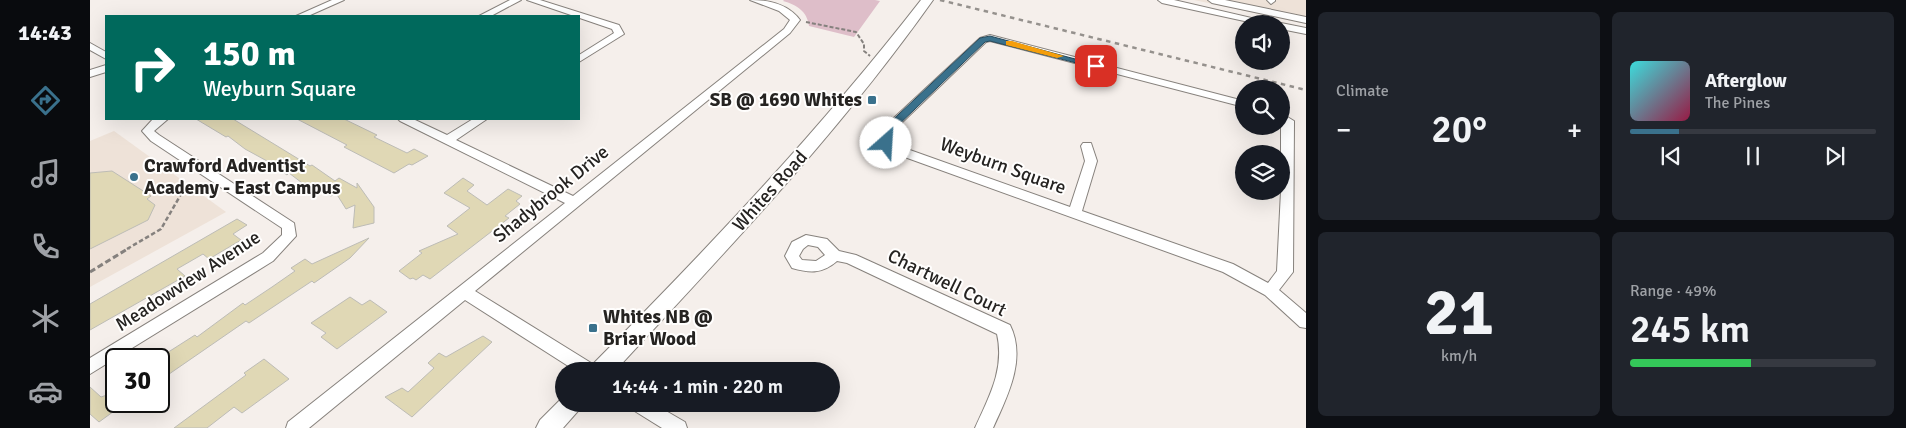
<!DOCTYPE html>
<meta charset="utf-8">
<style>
body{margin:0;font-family:Signika,sans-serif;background:#20242c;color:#f1f3f6;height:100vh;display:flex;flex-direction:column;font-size:19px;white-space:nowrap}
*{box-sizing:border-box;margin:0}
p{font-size:16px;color:#9ea1a6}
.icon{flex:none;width:28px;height:28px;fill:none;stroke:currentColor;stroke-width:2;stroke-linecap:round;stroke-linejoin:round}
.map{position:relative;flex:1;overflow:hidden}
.panel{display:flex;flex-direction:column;gap:12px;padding:12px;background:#0d0f14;width:600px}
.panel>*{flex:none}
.hud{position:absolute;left:15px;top:15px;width:475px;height:105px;border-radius:0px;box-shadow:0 5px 20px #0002;background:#00695c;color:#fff;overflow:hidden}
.fabs{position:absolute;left:1145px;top:15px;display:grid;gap:10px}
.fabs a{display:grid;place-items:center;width:55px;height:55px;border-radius:50%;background:#171b24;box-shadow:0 5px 20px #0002;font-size:25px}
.speed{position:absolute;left:15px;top:348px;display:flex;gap:10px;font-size:25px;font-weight:700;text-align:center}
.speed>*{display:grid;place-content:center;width:65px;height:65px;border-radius:50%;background:#171b24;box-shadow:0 5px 20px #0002;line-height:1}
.speed .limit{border:2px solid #111;border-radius:8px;background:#fff;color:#111}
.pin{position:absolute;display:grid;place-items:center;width:42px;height:42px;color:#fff;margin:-21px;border-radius:10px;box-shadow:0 2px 8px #0006}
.me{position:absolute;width:55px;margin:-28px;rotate:26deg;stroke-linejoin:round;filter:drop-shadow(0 0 4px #0008)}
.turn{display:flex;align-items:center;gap:18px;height:105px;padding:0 15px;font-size:22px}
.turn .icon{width:65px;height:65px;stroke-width:2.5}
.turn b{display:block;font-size:35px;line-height:42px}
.big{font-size:38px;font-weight:600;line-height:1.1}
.panel .tile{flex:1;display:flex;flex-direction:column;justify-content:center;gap:8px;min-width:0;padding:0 18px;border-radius:8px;background:#20242c}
.panel .dial{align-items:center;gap:0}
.dial b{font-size:65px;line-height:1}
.song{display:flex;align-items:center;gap:15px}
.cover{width:60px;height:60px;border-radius:8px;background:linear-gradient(135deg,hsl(180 70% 55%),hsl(340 70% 35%))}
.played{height:5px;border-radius:2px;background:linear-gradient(90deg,#3a718c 20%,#363941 20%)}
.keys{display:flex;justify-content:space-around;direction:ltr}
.heat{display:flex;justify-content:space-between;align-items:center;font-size:28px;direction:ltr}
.charge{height:8px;border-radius:4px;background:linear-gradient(90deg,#34c759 49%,#363941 0)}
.panel .tiles{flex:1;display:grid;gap:12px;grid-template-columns:repeat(2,1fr)}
.trip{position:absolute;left:465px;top:362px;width:285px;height:50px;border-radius:25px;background:#171b24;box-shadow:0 5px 20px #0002;font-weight:600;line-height:50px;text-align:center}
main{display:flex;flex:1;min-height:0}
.menu{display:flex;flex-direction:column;width:90px;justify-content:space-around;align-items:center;background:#090b0e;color:#9ea1a6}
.menu .icon{width:35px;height:35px}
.menu .selected{color:#3a718c}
.menu b{font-size:22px;color:#f1f3f6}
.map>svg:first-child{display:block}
.built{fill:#eee2d8}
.green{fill:#debec9}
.building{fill:#e0d8b5;stroke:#bdbcb6}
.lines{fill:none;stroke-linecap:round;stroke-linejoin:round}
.minor-casing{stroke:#87827d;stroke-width:2}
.major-casing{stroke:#87827d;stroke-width:2}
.path-far2{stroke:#85817e;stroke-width:2;stroke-dasharray:4 2;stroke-linecap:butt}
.path-far1{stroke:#85817e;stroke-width:2.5;stroke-dasharray:4.5 2.5;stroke-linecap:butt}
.path{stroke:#85817e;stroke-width:3;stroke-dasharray:6 3;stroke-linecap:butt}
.minor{fill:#fff;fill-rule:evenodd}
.major{fill:#fff;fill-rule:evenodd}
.rail{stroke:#95918d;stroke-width:2.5;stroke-dasharray:4.5 4.5;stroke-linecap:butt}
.route{fill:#3a718c;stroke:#26495b}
.slow{fill:#f59e0b}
.poi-dot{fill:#3a718c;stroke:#fffefd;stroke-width:2}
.labels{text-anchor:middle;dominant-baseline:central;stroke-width:4;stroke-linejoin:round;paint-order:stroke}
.poi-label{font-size:19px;font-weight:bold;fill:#252321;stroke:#fffefd;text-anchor:start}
.street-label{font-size:19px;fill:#252321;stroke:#fffefd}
</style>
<main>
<nav class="menu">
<b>14:43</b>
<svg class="icon selected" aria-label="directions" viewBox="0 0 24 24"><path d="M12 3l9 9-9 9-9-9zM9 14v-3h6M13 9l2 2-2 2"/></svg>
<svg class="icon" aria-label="music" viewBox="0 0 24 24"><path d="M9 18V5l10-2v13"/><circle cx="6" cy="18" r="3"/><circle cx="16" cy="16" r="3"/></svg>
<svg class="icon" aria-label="phone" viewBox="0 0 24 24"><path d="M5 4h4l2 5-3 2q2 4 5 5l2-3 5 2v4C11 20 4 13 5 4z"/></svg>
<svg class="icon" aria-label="climate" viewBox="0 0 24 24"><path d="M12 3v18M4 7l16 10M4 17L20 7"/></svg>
<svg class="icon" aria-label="car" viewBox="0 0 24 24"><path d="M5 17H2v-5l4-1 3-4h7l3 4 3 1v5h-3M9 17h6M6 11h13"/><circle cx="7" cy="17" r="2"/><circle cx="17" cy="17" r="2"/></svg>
</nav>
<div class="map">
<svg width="1216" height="428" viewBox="0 0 1216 428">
<rect width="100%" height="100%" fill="#f5efeb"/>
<g class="built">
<polygon points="1104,0 1216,0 1216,24"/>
<polygon points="24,131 136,212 0,287 0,141"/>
</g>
<path class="green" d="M694 0H785L790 1 764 37 719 26C717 11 707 5 693 1Z"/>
<g class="building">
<polygon points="106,119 143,119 220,166 222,165 245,181 249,178 267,188 267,183 284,207 284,223 263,228 265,205 256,209 246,193 241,196 224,187 220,189 199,173 197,175 177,161 155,149 138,136 136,137"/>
<polygon points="207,119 254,119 287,135 284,137 317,153 324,149 338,156 322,165 319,164 304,173 254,147 257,145"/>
<polygon points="22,171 61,196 57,199 65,205 58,220 0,249 0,173"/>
<polygon points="373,178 384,185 377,191 397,205 418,189 432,196 426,201 430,204 415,216 419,218 340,279 333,275 326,280 323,278 320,279 309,271 332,253 329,251 368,234 357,226 380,208 354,193"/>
<polygon points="147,219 157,225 143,234 151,240 119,259 113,254 87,269 95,276 0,330 0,304"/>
<polygon points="279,238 260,258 224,283 222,281 159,323 156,321 69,381 69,358 105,335 107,337 153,303 155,305 182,287 205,271 201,268 215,259 222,264"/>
<polygon points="260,297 272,305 280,300 297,312 247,349 231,337 236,333 221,323"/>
<polygon points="393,336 402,342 322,417 295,397 312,388 318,392 344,368 338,363 349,353 356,357"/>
<polygon points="174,359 199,379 152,413 144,407 117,428 84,428 156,375 154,373"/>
<polygon points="0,387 11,397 26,392 26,401 38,401 9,422 0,414"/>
</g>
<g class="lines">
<g class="minor-casing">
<g id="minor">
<polygon points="242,0 254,0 218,16 206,16"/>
<polygon points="420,0 431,0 401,16 389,16"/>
<polygon points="437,0 450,0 529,25 534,34 489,62 489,55 524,33 522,29"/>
<path d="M660 0C679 0 698 4 710 20L700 33 385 291 506 366 509 371H486L375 300 219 428H196L198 422 475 203 310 121 308 119H323L357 135 383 119H397L366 140 483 196 694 29 700 20 689 11Z"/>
<polygon points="1068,0 1084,0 1187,24 1168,24 1072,3"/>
<polygon points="1118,0 1135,0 1216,17 1216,23 1122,3"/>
<polygon points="1177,0 1185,0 1185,1 1181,4"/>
<polygon points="1191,23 1216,28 1216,34 1191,29 1191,24 1189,24"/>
<polygon points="900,35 1154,101 1154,107 900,41 896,42 802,132 800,138 801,141 817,149 980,207 995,161 991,146 993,143 1001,143 1007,161 992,211 1143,264 1178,283 1187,271 1191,191 1191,113 1204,121 1203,272 1189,290 1216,313 1216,328 1210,327 1175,295 1133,272 809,155 792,146 788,138 793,128 890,38"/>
<polygon points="0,43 16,52 16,59 0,50"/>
<polygon points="16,65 16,72 0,77 0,70"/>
<polygon points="63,119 78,119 64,131 69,135 204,223 206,236 183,261 0,374 0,358 173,253 192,235 192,228 61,141 52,131"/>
<path d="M716 235 737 239 749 251 766 255 920 325C937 359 917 397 903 428H885C899 397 915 369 907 334L757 263 747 261C732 274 720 273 702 268L695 256 702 242ZM718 245 728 247 735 255 726 261 712 260 709 256 713 249Z"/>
<polygon points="540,404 564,404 595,422 597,428 572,428 543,410"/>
</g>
</g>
<g class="major-casing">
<g id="major">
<path d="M831 0H843C749 133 635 252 525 371H500L503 364C618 248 730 130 831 0Z"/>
<polygon points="474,396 474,404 491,404 488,411 473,428 446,428 450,420"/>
</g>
</g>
<polyline class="path-far2" points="716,22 766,32 774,44 774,51 780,56"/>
<polyline class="path-far1" points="37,249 71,229 94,189"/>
<polyline class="path" points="0,272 39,248"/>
<use href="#minor" class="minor"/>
<use href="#major" class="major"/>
<polyline class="rail" points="850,0 1216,90"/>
</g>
<polygon class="route" points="900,36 1011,66 1006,68 900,41 895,42 801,132 799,145 792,145 789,138 793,129 890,38"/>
<polygon class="slow" points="916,41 922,41 974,56 967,58 916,45"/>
<g class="poi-dot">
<rect x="777" y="95" width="10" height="10" rx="2.5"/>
<circle cx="44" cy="177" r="5"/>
<rect x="498" y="323" width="10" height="10" rx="2.5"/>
</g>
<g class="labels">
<g class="poi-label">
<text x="772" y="100" text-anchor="end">SB @ 1690 Whites</text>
<text x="54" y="166">Crawford Adventist<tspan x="54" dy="22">Academy - East Campus</tspan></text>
<text x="513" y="317">Whites NB @<tspan x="513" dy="22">Briar Wood</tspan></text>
</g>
<g class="street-label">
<text transform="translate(913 166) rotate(20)">Weyburn Square</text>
<text transform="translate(680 191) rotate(-48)">Whites Road</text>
<text transform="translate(461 194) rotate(-39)">Shadybrook Drive</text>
<text transform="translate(98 281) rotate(-33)">Meadowview Avenue</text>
<text transform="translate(857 283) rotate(26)">Chartwell Court</text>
</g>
</g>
</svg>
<div class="fabs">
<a><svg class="icon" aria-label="sound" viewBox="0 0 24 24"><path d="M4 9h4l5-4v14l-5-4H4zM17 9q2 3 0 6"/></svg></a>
<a><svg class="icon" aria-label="search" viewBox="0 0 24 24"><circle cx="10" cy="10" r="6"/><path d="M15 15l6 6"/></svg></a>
<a><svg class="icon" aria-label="layers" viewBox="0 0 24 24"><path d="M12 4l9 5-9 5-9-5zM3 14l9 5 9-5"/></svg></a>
</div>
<div class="speed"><div class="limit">30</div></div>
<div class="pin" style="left:1006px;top:66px;background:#d93025"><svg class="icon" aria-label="arrive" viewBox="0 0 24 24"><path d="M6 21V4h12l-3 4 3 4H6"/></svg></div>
<svg class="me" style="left:796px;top:143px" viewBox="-20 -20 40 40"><circle r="19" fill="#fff"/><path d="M0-13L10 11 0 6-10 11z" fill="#3a718c"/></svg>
<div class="trip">14:44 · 1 min · 220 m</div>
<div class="hud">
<div class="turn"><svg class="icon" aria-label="right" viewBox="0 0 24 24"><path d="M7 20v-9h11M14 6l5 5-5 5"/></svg><div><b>150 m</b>Weyburn Square</div></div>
</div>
</div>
<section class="panel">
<div class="tiles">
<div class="tile"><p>Climate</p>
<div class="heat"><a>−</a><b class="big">20°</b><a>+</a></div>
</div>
<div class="tile">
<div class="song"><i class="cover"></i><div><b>Afterglow</b><p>The Pines</p></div></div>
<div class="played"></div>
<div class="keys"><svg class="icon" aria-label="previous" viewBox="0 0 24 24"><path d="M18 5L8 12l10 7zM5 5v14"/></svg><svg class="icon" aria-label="pause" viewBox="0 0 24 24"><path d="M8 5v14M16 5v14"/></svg><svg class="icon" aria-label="next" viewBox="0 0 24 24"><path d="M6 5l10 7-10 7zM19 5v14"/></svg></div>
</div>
<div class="tile dial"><b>21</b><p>km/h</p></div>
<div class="tile"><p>Range · 49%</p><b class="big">245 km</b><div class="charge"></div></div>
</div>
</section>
</main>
